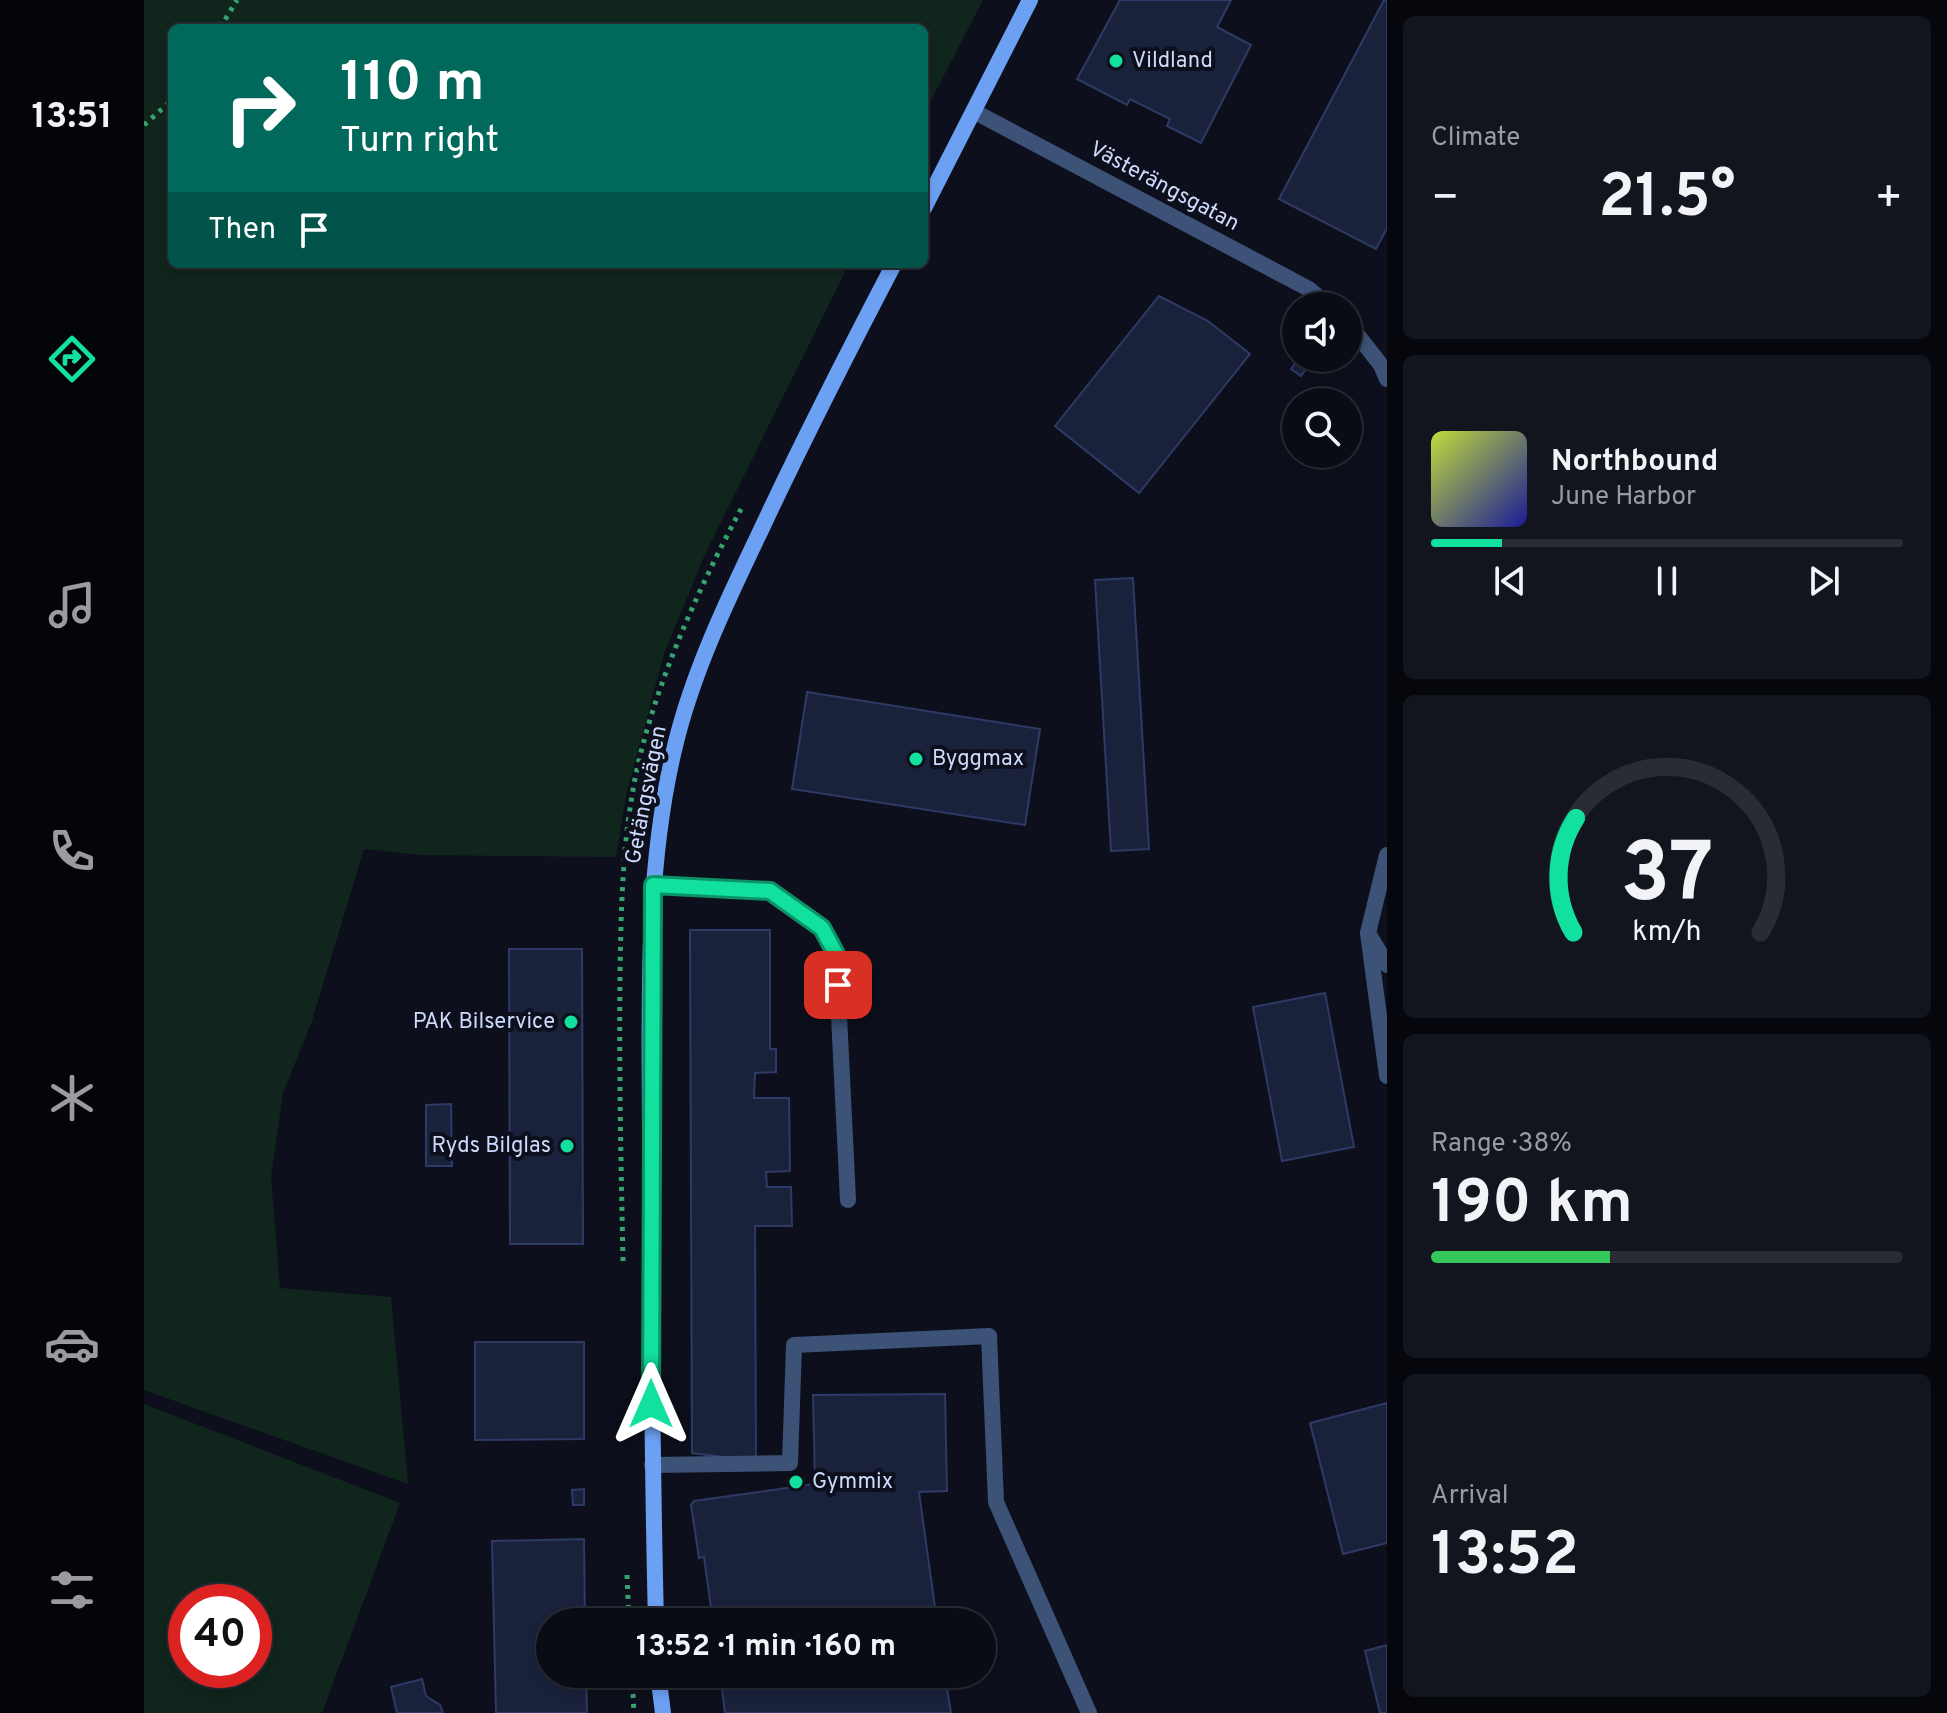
<!DOCTYPE html>
<meta charset="utf-8">
<style>
body{margin:0;font-family:Overpass,sans-serif;background:#13151e;color:#f1f3f6;height:100vh;display:flex;flex-direction:column;font-size:30px;white-space:nowrap}
*{box-sizing:border-box;margin:0}
p{font-size:26px;color:#999ba0}
.icon{flex:none;width:44px;height:44px;fill:none;stroke:currentColor;stroke-width:2;stroke-linecap:round;stroke-linejoin:round}
.map{position:relative;flex:1;overflow:hidden}
.details{display:flex;flex-direction:column;gap:16px;padding:16px;background:#06070c;width:560px}
.details>*{flex:none}
.hud{position:absolute;left:24px;top:24px;width:760px;height:244px;border-radius:12px;box-shadow:0 4px 12px #0003,0 0 0 2px #2a2c34;background:#00695c;color:#fff;overflow:hidden}
.fabs{position:absolute;left:1138px;top:292px;display:grid;gap:16px}
.fabs a{display:grid;place-items:center;width:80px;height:80px;border-radius:50%;background:#0a0c15;box-shadow:0 4px 12px #0003,0 0 0 2px #2a2c34;font-size:40px}
.speed{position:absolute;left:24px;top:1584px;display:flex;gap:16px;font-size:40px;font-weight:700;text-align:center}
.speed>*{display:grid;place-content:center;width:104px;height:104px;border-radius:50%;background:#0a0c15;box-shadow:0 4px 12px #0003,0 0 0 2px #2a2c34;line-height:1}
.speed .limit{border:12px solid #d22;background:#fff;color:#111}
.pin{position:absolute;display:grid;place-items:center;width:68px;height:68px;color:#fff;margin:-34px;border-radius:16px;box-shadow:0 4px 12px #0006}
.me{position:absolute;width:88px;margin:-44px;rotate:0deg;stroke-linejoin:round;filter:drop-shadow(0 0 6px #0008)}
.turn{display:flex;align-items:center;gap:28px;height:168px;padding:0 40px;font-size:36px}
.turn .icon{width:104px;height:104px;stroke-width:2.5}
.turn b{display:block;font-size:56px;line-height:68px}
.then{display:flex;align-items:center;height:76px;padding:0 40px;background:#0003;gap:16px;font-size:30px}
.big{font-size:60px;font-weight:700;line-height:1.1}
.details .widget{flex:1;display:flex;flex-direction:column;justify-content:center;gap:12px;min-width:0;padding:0 28px;border-radius:12px;background:#13151e}
.details .dial{align-items:center;gap:0}
.dial svg{height:208px;overflow:visible;fill:none;stroke:#2a2c34;stroke-width:7;stroke-linecap:round;text-anchor:middle}
.dial text{fill:#f1f3f6;stroke:none}
.song{display:flex;align-items:center;gap:24px}
.cover{width:96px;height:96px;border-radius:12px;background:linear-gradient(135deg,hsl(70 70% 55%),hsl(240 70% 35%))}
.played{height:8px;border-radius:4px;background:linear-gradient(90deg,#12e09e 15%,#2a2c34 15%)}
.keys{display:flex;justify-content:space-around;direction:ltr}
.heat{display:flex;justify-content:space-between;align-items:center;font-size:44px;direction:ltr}
.charge{height:12px;border-radius:6px;background:linear-gradient(90deg,#34c759 38%,#2a2c34 0)}
.trip{position:absolute;left:392px;top:1608px;width:460px;height:80px;border-radius:40px;background:#0a0c15;box-shadow:0 4px 12px #0003,0 0 0 2px #2a2c34;font-weight:700;line-height:80px;text-align:center}
main{display:flex;flex:1;min-height:0}
.menu{display:flex;flex-direction:column;width:144px;justify-content:space-around;align-items:center;background:#040508;color:#999ba0}
.menu .icon{width:56px;height:56px}
.menu .current{color:#12e09e}
.menu b{font-size:36px;color:#f1f3f6}
.map>svg:first-child{display:block}
.green{fill:#10251c;fill-rule:evenodd}
.building{fill:#1a223b;stroke:#2e3a65;stroke-width:2}
.lines{fill:none;stroke-linecap:round;stroke-linejoin:round}
.path{stroke:#36a46f;stroke-width:5;stroke-dasharray:4 6;stroke-linecap:butt}
.lane{stroke:#3c5277;stroke-width:16}
.secondary{stroke:#6ba0f3;stroke-width:16}
.route-casing{stroke:#0c9267;stroke-width:20}
.route{stroke:#12e09e;stroke-width:14}
.poi-dot{fill:#12e09e;stroke:#0d101c;stroke-width:3}
.labels{text-anchor:middle;dominant-baseline:central;stroke-width:8;stroke-linejoin:round;paint-order:stroke}
.poi-label{font-size:22px;fill:#ccdafb;stroke:#0d101c;text-anchor:start}
.street-label{font-size:22px;fill:#ccdafb;stroke:#0d101c}
</style>
<main>
<nav class="menu">
<b>13:51</b>
<svg class="icon current" aria-label="directions" viewBox="0 0 24 24"><path d="M12 3l9 9-9 9-9-9zM9 14v-3h6M13 9l2 2-2 2"/></svg>
<svg class="icon" aria-label="music" viewBox="0 0 24 24"><path d="M9 18V5l10-2v13"/><circle cx="6" cy="18" r="3"/><circle cx="16" cy="16" r="3"/></svg>
<svg class="icon" aria-label="phone" viewBox="0 0 24 24"><path d="M5 4h4l2 5-3 2q2 4 5 5l2-3 5 2v4C11 20 4 13 5 4z"/></svg>
<svg class="icon" aria-label="climate" viewBox="0 0 24 24"><path d="M12 3v18M4 7l16 10M4 17L20 7"/></svg>
<svg class="icon" aria-label="car" viewBox="0 0 24 24"><path d="M5 17H2v-5l4-1 3-4h7l3 4 3 1v5h-3M9 17h6M6 11h13"/><circle cx="7" cy="17" r="2"/><circle cx="17" cy="17" r="2"/></svg>
<svg class="icon" aria-label="filters" viewBox="0 0 24 24"><path d="M4 7h16M4 17h16"/><circle cx="9" cy="7" r="2"/><circle cx="15" cy="17" r="2"/></svg>
</nav>
<div class="map">
<svg width="1243" height="1713" viewBox="0 0 1243 1713">
<rect width="100%" height="100%" fill="#0d101c"/>
<g class="green">
<polygon points="0,0 839,0 780,114 780,28 28,28 28,264 705,264 561,554 520,654 483,791 472,857 276,855 220,849 168,1021 139,1093 127,1177 136,1288 247,1297 264,1484 0,1390"/>
<path d="M0 1404 256 1503 178 1713H0ZM42 1602H110V1670H42Z"/>
</g>
<g class="building">
<polygon points="976,0 1087,0 1073,27 1107,45 1057,143 1023,126 1026,119 986,99 983,105 933,79"/>
<polygon points="1240,0 1243,1 1243,228 1232,249 1135,199"/>
<polygon points="1015,296 1064,321 1106,354 995,493 911,426"/>
<polygon points="1155,358 1164,358 1168,361 1157,376 1147,369"/>
<polygon points="989,578 1005,849 967,851 951,580"/>
<polygon points="663,692 896,729 881,825 648,789"/>
<polygon points="546,930 626,930 626,1049 632,1049 632,1072 611,1073 610,1098 645,1098 646,1171 622,1172 623,1187 647,1187 648,1226 611,1226 612,1461 548,1453"/>
<polygon points="365,949 438,949 439,1244 366,1244"/>
<polygon points="1181,993 1210,1147 1138,1161 1109,1007"/>
<polygon points="307,1104 308,1166 282,1166 282,1105"/>
<polygon points="331,1342 440,1342 440,1439 331,1440"/>
<polygon points="801,1394 803,1491 775,1492 793,1622 569,1622 560,1557 555,1558 547,1505 550,1501 671,1484 669,1395"/>
<polygon points="1243,1403 1243,1543 1199,1554 1166,1423"/>
<polygon points="440,1489 440,1505 429,1505 428,1490"/>
<polygon points="440,1539 441,1622 406,1622 406,1674 442,1674 443,1713 352,1713 348,1541"/>
<polygon points="1243,1645 1243,1713 1236,1713 1221,1651"/>
<polygon points="576,1674 801,1674 807,1713 581,1713"/>
<polygon points="278,1679 282,1696 296,1705 299,1713 253,1713 247,1687"/>
</g>
<g class="lines">
<g class="path">
<polyline points="76,28 93,0"/>
<polyline points="0,125 28,100"/>
<path d="M479 1261C477 1166 475 1072 476 977 477 911 478 850 490 784 507 693 553 591 597 509"/>
<polyline points="483,1575 485,1622"/>
<polyline points="489,1694 490,1713"/>
</g>
<g class="lane">
<polyline points="831,112 1165,289 1185,306"/>
<polyline points="1204,323 1237,365 1243,379"/>
<polyline points="1243,855 1224,933 1243,965"/>
<polyline points="509,885 626,891 678,928 692,954 704,1200"/>
<polyline points="1224,933 1243,1076"/>
<polyline points="508,1465 646,1463 650,1345 845,1336 852,1502 945,1713"/>
</g>
<g class="secondary">
<polyline points="780,208 886,0"/>
<path d="M512 1622C508 1462 507 1301 506 1141 506 1011 500 873 531 746 549 671 584 599 617 530 659 440 704 352 750 264"/>
<polyline points="514,1674 519,1713"/>
</g>
</g>
<g class="lines">
<g class="route-casing">
<polyline id="route" points="507,1404 509,885 626,891 678,928 692,954 694,985"/>
</g>
<use href="#route" class="route"/>
</g>
<g class="poi-dot">
<circle cx="972" cy="61" r="8"/>
<circle cx="772" cy="759" r="8"/>
<circle cx="427" cy="1022" r="8"/>
<circle cx="423" cy="1146" r="8"/>
<circle cx="652" cy="1482" r="8"/>
</g>
<g class="labels">
<g class="poi-label">
<text x="988" y="61">Vildland</text>
<text x="788" y="759">Byggmax</text>
<text x="411" y="1022" text-anchor="end">PAK Bilservice</text>
<text x="407" y="1146" text-anchor="end">Ryds Bilglas</text>
<text x="668" y="1482">Gymmix</text>
</g>
<g class="street-label">
<text transform="translate(1020 187) rotate(28)">Västerängsgatan</text>
<text transform="translate(503 795) rotate(-79)">Getängsvägen</text>
</g>
</g>
</svg>
<div class="fabs">
<a><svg class="icon" aria-label="sound" viewBox="0 0 24 24"><path d="M4 9h4l5-4v14l-5-4H4zM17 9q2 3 0 6"/></svg></a>
<a><svg class="icon" aria-label="search" viewBox="0 0 24 24"><circle cx="10" cy="10" r="6"/><path d="M15 15l6 6"/></svg></a>
</div>
<div class="speed"><div class="limit">40</div></div>
<div class="pin" style="left:694px;top:985px;background:#d93025"><svg class="icon" aria-label="arrive" viewBox="0 0 24 24"><path d="M6 21V4h12l-3 4 3 4H6"/></svg></div>
<svg class="me" style="left:507px;top:1404px" viewBox="-20 -20 40 40"><path d="M0-17L14 15 0 8-14 15z" fill="#12e09e" stroke="#fff" stroke-width="4"/></svg>
<div class="trip">13:52 · 1 min · 160 m</div>
<div class="hud">
<div class="turn"><svg class="icon" aria-label="right" viewBox="0 0 24 24"><path d="M7 20v-9h11M14 6l5 5-5 5"/></svg><div><b>110 m</b>Turn right</div></div>
<div class="then">Then<svg class="icon" aria-label="arrive" viewBox="0 0 24 24"><path d="M6 21V4h12l-3 4 3 4H6"/></svg></div>
</div>
</div>
<section class="details">
<div class="widget"><p>Climate</p>
<div class="heat"><a>−</a><b class="big">21.5°</b><a>+</a></div>
</div>
<div class="widget">
<div class="song"><i class="cover"></i><div><b>Northbound</b><p>June Harbor</p></div></div>
<div class="played"></div>
<div class="keys"><svg class="icon" aria-label="previous" viewBox="0 0 24 24"><path d="M18 5L8 12l10 7zM5 5v14"/></svg><svg class="icon" aria-label="pause" viewBox="0 0 24 24"><path d="M8 5v14M16 5v14"/></svg><svg class="icon" aria-label="next" viewBox="0 0 24 24"><path d="M6 5l10 7-10 7zM19 5v14"/></svg></div>
</div>
<div class="widget dial"><svg viewBox="0 0 100 80">
<path d="M14 69A42 42 0 1 1 86 69"/>
<path d="M14 69A42 42 0 0 1 15 25" stroke="#12e09e"/>
<text x="50" y="56" font-size="32" font-weight="700">37</text>
<text x="50" y="72" font-size="11">km/h</text>
</svg></div>
<div class="widget"><p>Range · 38%</p><b class="big">190 km</b><div class="charge"></div></div>
<div class="widget"><p>Arrival</p><b class="big">13:52</b></div>
</section>
</main>
